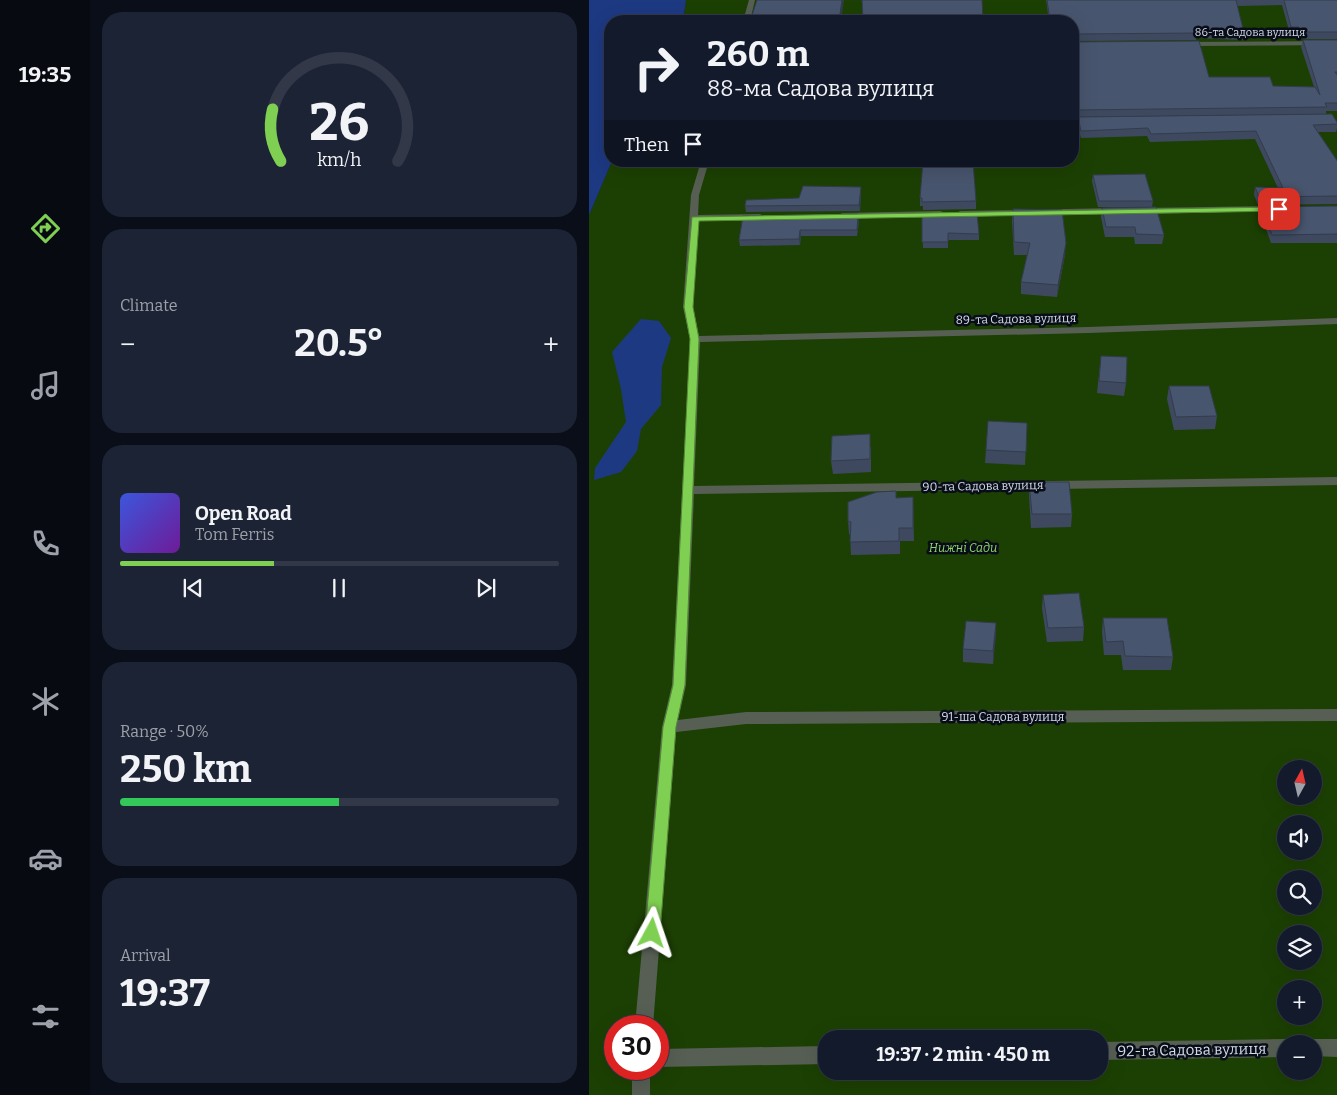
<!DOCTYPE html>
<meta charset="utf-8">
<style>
body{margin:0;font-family:Bitter,serif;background:#1c2334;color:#f1f3f6;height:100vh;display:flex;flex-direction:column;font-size:19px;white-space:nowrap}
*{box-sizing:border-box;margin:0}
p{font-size:16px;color:#9da1a9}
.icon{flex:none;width:28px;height:28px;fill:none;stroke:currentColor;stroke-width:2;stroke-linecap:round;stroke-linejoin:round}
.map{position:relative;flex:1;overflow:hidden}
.side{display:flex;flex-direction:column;gap:12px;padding:12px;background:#0a0e18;width:499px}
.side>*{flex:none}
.hud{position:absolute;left:15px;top:15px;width:475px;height:152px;border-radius:20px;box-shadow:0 5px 20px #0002,0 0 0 1px #323848;background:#131a2c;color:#f1f3f6;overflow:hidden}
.needle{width:32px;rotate:8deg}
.controls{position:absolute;left:688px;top:760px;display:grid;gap:10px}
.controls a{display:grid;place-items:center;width:45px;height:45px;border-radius:50%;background:#131a2c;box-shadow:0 5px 20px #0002,0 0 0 1px #323848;font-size:25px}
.speed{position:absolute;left:15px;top:1015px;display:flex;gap:10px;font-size:25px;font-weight:700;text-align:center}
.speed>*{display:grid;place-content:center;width:65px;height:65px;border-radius:50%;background:#131a2c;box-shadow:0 5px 20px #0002,0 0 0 1px #323848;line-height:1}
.speed .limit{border:8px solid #d22;background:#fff;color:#111}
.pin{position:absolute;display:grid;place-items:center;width:42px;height:42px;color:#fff;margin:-21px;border-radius:10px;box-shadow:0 2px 8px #0006}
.me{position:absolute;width:55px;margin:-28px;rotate:5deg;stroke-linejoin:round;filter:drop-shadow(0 0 4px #0008)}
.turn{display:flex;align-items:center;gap:18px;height:105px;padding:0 20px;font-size:22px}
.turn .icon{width:65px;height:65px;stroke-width:2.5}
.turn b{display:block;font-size:35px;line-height:42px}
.then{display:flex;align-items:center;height:48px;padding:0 20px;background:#0003;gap:10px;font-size:19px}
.big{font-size:38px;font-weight:700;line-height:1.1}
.side .widget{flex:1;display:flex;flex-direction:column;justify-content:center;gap:8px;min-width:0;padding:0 18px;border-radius:20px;background:#1c2334}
.side .dial{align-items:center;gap:0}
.dial svg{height:130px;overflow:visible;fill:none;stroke:#323848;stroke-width:7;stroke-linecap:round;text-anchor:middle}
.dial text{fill:#f1f3f6;stroke:none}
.song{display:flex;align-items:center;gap:15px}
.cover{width:60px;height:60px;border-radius:8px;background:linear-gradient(135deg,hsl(230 70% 55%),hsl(280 70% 35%))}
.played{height:5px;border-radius:2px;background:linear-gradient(90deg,#7fd052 35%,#323848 35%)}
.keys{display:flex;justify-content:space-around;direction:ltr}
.heat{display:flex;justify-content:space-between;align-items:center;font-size:28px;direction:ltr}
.charge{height:8px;border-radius:4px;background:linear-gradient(90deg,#34c759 50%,#323848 0)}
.trip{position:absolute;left:229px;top:1030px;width:290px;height:50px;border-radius:20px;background:#131a2c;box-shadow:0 5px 20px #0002,0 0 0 1px #323848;font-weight:700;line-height:50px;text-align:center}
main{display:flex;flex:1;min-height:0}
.dock{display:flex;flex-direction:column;width:90px;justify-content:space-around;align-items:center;background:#080a12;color:#9da1a9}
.dock .icon{width:35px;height:35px}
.dock .on{color:#7fd052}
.dock b{font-size:22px;color:#f1f3f6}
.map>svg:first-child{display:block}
.green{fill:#1c4003;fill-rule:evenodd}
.water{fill:#1d3982}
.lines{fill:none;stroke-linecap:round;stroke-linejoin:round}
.minor{fill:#575f54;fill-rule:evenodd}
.wall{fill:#3e495f}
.shaded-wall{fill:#323c4d}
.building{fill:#48556e;stroke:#323c4d}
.route{fill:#7fd052;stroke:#538735}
.labels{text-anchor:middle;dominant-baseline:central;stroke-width:5;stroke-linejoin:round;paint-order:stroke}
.far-street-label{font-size:11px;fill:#d4dceb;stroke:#080d17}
.street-label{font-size:12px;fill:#d4dceb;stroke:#080d17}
.park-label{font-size:12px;font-style:italic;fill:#8ed46a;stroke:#080d17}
.near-street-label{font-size:15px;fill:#d4dceb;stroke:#080d17}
</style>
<main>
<nav class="dock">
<b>19:35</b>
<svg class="icon on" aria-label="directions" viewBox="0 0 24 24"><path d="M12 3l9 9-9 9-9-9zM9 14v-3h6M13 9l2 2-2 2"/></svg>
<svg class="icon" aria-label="music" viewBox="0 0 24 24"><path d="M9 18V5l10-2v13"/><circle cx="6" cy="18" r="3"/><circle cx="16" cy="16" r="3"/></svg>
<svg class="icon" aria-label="phone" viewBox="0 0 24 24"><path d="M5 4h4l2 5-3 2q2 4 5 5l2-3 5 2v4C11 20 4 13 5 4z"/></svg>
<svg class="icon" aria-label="climate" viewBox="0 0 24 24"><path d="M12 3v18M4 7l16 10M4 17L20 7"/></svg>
<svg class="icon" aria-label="car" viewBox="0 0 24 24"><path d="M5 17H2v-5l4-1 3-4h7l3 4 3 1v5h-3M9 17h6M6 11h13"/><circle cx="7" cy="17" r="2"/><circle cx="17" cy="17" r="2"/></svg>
<svg class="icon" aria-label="filters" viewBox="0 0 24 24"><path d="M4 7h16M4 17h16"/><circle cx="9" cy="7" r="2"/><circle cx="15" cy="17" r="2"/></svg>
</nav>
<section class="side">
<div class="widget dial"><svg viewBox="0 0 100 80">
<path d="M14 69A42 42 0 1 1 86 69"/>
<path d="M14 69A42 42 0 0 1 9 37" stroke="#7fd052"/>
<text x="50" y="56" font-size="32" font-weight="700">26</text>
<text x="50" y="72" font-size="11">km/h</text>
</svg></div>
<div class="widget"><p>Climate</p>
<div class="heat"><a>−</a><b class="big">20.5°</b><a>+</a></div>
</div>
<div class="widget">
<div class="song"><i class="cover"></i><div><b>Open Road</b><p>Tom Ferris</p></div></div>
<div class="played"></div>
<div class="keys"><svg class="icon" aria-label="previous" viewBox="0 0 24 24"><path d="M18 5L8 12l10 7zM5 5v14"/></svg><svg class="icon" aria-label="pause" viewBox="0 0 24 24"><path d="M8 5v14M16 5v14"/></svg><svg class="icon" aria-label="next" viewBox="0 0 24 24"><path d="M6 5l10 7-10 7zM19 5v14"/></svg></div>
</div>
<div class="widget"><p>Range · 50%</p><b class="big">250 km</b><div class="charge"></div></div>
<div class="widget"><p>Arrival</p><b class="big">19:37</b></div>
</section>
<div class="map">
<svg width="749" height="1095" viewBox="0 0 749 1095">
<rect width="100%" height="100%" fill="#19233a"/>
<path class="green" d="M97 0H748V1095H0V215L23 161H484V21H94ZM696 769H724V796H696ZM696 824H724V851H696ZM696 879H724V906H696ZM696 934H724V961H696ZM696 989H724V1016H696ZM26 1026H69V1069H26ZM238 1039H510V1071H238ZM696 1044H724V1071H696Z"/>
<g class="water">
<polygon points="0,0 97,0 94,21 21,21 21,161 23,161 0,215"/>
<polygon points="52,319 70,321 82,338 73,367 72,405 52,429 48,451 32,472 5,480 6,468 37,422 32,389 23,352"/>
</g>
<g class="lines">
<g class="minor">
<polygon points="160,0 166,0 161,21 154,21"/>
<polygon points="749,41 749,45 594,46 590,44 594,42"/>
<polygon points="484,119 506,119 510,121 506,123 484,123"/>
<polygon points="112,161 120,161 110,195 109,215 171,214 176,217 171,220 109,221 104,307 110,336 499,327 749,318 749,324 499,333 111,342 105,486 749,477 749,485 105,494 97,685 89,720 157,712 749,709 749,721 157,724 87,732 64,1026 46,1026 73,727 83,685 101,339 94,307 102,195"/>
<polygon points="688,206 693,209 691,211 551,214 546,211 551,208"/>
<polygon points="528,208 531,209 531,213 371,217 366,214 371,211"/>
<polygon points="351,211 354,212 354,216 253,219 248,216 253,213"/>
<polygon points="696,1039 703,1044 696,1044 696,1057 510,1060 510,1042"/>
<polygon points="724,1039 749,1039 749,1057 724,1056 724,1044 717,1044"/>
<polygon points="238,1046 238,1064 69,1067 69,1049"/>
<rect x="43" y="1069" width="18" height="26"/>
</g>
</g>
<g class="wall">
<polygon points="457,0 749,0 749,39 710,39 708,34 701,34 693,5 648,6 655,33 654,40 607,38 607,40 484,41 484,42 620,77 684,86 725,87 712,47 714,40 749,40 749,111 737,111 737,114 486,117 485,113 484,113 484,21 460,21"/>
<polygon points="489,117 749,124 747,132 729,132 749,162 749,204 669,205 665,195 666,187 689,188 666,139 561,142 558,136 492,138 488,125"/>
<polygon points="504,175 564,201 563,207 509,207 503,181"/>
<polygon points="272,193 271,211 157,212 156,206 210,198"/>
<polygon points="331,198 387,201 387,209 334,210 334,206 331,206"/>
<polygon points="749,206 749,243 682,243 672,215 673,207"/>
<polygon points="513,208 575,235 573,244 546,244 545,237 516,237 512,217"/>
<polygon points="424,209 476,255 468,297 432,294 432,282 438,255 425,255 423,221"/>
<polygon points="333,214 390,234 390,240 359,240 359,248 334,248"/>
<polygon points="270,221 268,236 212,236 211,245 151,246 150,240"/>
<polygon points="512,356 537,383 535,396 508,393"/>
<polygon points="580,386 628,416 626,429 585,430 578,399"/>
<polygon points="438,423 436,465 396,463 397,450"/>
<polygon points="282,447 282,472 244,474 242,461"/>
<polygon points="440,482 483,514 482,527 442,528 440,496"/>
<polygon points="324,497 325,541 311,541 311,554 262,555 261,535 260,534 259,521 307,498"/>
<polygon points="454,595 495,627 494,641 458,642 453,608"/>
<polygon points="514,618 584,657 582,670 534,670 532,655 515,655 513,632"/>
<polygon points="407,623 404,664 374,662 374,649"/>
</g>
<g class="shaded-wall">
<polygon points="253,0 255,0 252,21 250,21"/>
<polygon points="272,187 272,193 271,211 270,205"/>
<polygon points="269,214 270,221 268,236 268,230"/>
<polygon points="211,230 212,236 211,245 210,239"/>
<polygon points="477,243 476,255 468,297 469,285"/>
<polygon points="407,623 407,636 404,664 404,651"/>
</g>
<g class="building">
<polygon points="168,0 253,0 250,21 161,21"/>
<polygon points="273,0 393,0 394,21 274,21"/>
<polygon points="458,0 647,0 655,33 607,31 608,33 484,34 484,35 484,21 461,21"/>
<polygon points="695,0 749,0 749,32 711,32 710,27 702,27"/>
<polygon points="484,40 484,42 610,41 620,77 681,77 684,86 726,87 731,95 714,40 749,40 749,72 746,72 749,76 749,103 736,103 738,107 487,110 486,105 484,105"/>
<polygon points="743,114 749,124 724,125 749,162 749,196 670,197 666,187 694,188 667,131 562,134 559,128 492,131 489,117"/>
<polygon points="334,161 384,161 387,201 333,202 333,198 331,198"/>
<polygon points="556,174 564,201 510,201 504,175"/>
<polygon points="214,186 272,187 270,205 156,206 157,200 210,198"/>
<polygon points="749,206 749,234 683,235 673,207"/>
<polygon points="567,207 575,235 547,234 546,227 517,227 513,208"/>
<polygon points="424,209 473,210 477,243 469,285 432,282 441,243 425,242"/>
<polygon points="388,213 390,234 359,233 359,242 333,242 333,214"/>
<polygon points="269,214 268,230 211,230 210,239 150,240 154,216"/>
<polygon points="512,356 538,357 537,383 510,381"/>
<polygon points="580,386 620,386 628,416 587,417"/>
<polygon points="399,421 438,423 437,452 397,450"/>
<polygon points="281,434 281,459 242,461 243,436"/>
<polygon points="440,482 480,482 483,514 443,514"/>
<polygon points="307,491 307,498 324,497 324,528 310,528 310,541 261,542 262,522 259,521 259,502 288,492"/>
<polygon points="490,593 495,627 459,628 454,595"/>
<polygon points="514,618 578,618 584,657 536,656 534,641 517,642"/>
<polygon points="377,621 407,623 404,651 374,649"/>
</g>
<polygon class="route" points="690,207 695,209 693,211 110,221 104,307 110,339 96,685 87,727 71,933 68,938 63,940 58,938 56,933 74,727 84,685 101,339 95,307 103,217"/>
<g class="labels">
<g class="far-street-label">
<text x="661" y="32">86-та Садова вулиця</text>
</g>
<g class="street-label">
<text transform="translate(427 319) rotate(-1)">89-та Садова вулиця</text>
<text transform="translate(394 486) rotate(-1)">90-та Садова вулиця</text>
<text x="414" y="717">91-ша Садова вулиця</text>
</g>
<g class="park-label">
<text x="374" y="548">Нижні Сади</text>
</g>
<g class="near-street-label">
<text transform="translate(603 1050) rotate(-1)">92-га Садова вулиця</text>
</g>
</g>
</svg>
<div class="controls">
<a><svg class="needle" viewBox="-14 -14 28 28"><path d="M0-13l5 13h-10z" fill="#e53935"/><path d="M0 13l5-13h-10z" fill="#9da1a9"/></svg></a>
<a><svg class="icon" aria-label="sound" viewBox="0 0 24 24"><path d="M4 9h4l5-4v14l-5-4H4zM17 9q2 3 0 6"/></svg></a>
<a><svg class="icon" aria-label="search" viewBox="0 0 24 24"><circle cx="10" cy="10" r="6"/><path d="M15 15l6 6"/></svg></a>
<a><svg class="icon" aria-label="layers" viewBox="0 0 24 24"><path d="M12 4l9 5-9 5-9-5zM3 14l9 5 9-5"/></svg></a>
<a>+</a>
<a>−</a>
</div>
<div class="speed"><div class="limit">30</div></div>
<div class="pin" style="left:690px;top:209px;background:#d93025"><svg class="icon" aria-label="arrive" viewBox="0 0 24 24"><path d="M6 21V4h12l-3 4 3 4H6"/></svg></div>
<svg class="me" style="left:63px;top:933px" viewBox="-20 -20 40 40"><path d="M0-17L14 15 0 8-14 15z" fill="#7fd052" stroke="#fff" stroke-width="4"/></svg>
<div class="trip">19:37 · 2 min · 450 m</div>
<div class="hud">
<div class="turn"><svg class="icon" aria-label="right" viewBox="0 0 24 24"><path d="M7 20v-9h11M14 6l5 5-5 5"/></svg><div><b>260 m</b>88-ма Садова вулиця</div></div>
<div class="then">Then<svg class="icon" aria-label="arrive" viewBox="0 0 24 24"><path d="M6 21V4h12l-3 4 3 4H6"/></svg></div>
</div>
</div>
</main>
